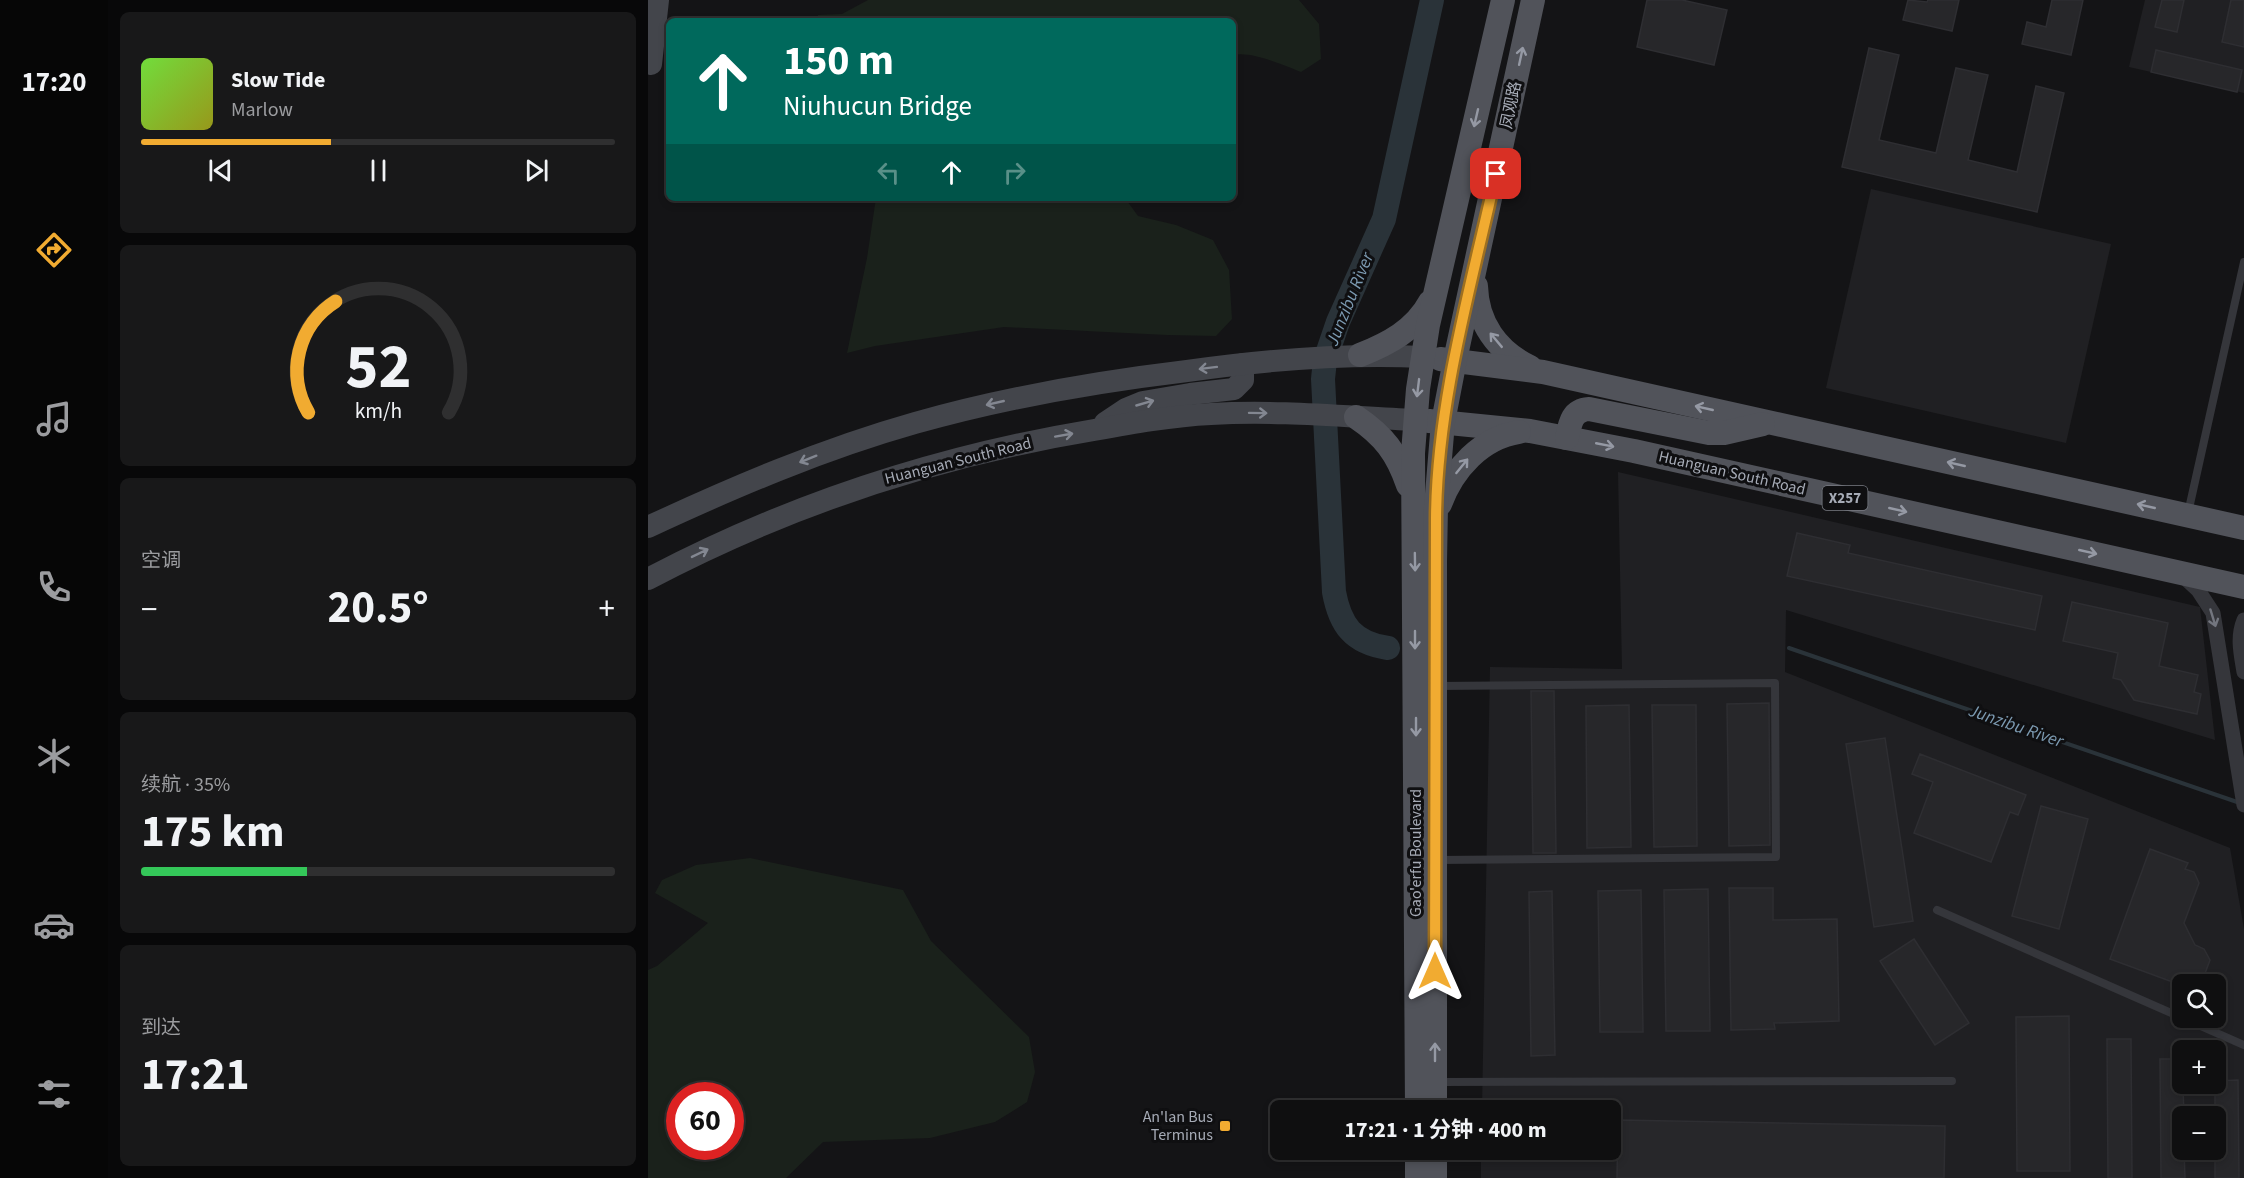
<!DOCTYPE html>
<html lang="zh">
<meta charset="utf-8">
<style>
body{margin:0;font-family:"Source Sans 3","Noto Sans SC",sans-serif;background:#181819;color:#f1f3f6;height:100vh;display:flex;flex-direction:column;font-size:22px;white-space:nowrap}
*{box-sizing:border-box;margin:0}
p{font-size:20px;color:#9b9c9f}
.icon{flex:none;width:33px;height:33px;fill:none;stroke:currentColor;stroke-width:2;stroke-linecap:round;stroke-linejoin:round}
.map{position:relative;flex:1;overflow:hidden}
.panel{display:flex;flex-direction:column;gap:12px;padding:12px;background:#080809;width:540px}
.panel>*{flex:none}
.hud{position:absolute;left:18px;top:18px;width:570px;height:183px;border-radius:9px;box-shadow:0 3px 9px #0003,0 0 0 2px #2f2f30;background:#00695c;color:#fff;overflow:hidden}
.controls{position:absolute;left:1524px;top:974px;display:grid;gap:12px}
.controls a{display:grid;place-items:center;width:54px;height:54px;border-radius:9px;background:#0f0f10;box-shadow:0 3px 9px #0003,0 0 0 2px #2f2f30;font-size:30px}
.speed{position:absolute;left:18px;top:1082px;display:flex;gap:12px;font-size:30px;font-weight:700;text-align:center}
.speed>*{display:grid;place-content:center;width:78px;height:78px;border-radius:50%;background:#0f0f10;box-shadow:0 3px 9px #0003,0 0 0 2px #2f2f30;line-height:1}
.speed .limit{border:9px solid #d22;background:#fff;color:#111}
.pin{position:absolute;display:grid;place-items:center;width:51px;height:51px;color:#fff;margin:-26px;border-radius:12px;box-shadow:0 3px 9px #0006}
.me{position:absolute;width:66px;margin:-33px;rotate:0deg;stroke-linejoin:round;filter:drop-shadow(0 0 4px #0008)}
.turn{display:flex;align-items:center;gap:21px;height:126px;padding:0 18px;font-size:27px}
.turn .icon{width:78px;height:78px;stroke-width:2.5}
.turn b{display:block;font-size:42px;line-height:51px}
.lanes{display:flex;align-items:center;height:57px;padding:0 18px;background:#0003;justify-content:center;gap:30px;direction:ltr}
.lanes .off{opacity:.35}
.big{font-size:45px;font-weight:700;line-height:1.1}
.panel .tile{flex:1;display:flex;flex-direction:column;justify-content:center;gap:9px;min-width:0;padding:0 21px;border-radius:9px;background:#181819}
.panel .dial{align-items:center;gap:0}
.dial svg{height:156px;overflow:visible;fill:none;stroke:#2f2f30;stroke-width:7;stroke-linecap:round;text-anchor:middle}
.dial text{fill:#f1f3f6;stroke:none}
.song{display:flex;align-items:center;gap:18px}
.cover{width:72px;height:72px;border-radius:9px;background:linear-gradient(135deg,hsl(100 70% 55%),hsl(60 70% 35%))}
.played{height:6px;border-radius:3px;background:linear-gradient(90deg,#f1ab31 40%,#2f2f30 40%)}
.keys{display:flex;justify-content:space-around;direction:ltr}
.heat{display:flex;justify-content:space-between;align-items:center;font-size:33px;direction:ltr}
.charge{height:9px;border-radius:4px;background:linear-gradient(90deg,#34c759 35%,#2f2f30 0)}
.trip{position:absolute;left:622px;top:1100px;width:351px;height:60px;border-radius:9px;background:#0f0f10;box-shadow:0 3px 9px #0003,0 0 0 2px #2f2f30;font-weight:700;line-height:60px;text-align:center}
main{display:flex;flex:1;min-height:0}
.tab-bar{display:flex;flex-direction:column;width:108px;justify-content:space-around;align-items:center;background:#060606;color:#9b9c9f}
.tab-bar .icon{width:42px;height:42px}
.tab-bar .active{color:#f1ab31}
.tab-bar b{font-size:27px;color:#f1f3f6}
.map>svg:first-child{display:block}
.built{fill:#202023;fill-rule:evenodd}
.green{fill:#1a211b;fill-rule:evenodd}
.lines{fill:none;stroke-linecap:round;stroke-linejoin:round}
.stream{stroke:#2a3339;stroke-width:4}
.river{stroke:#2a3339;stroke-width:24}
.building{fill:#27272a;stroke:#2e2e32;stroke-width:1.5}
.lane{stroke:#35363b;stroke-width:8}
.street{stroke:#35363b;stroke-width:15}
.secondary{stroke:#43454b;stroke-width:22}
.primary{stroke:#51535a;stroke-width:24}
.oneway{stroke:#9599a4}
.oneway2{stroke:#838791}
.oneway3{stroke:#73767f}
.route-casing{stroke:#9d6f20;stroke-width:15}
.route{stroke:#f1ab31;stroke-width:10}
.poi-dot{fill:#f1ab31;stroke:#0f0f11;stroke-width:2}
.labels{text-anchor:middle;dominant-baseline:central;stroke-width:6;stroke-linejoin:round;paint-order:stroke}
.shield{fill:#0f0f11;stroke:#797c84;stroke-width:1.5}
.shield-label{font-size:15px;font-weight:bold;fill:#a6abb6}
.street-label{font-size:16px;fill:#a6abb6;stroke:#0f0f11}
.poi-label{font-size:16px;fill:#a6abb6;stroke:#0f0f11;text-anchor:end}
.water-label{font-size:18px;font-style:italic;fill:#7c9ab1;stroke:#0f0f11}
</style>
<main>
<nav class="tab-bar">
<b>17:20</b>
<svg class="icon active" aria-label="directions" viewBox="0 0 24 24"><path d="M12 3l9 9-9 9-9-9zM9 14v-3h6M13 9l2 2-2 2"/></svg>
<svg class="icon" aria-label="music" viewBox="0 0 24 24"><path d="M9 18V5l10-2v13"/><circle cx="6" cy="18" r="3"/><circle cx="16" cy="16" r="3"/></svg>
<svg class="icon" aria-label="phone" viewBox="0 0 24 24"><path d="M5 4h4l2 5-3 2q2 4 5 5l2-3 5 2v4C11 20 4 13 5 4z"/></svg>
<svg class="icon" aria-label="climate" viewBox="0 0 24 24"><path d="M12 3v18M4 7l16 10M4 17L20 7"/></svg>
<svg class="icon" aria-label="car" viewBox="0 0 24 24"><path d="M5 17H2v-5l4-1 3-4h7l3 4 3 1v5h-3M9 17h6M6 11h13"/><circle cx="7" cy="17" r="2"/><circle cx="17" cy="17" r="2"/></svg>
<svg class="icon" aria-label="filters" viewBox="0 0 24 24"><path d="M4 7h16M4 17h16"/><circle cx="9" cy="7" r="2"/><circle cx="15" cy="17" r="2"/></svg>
</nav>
<section class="panel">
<div class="tile">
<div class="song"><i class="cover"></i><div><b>Slow Tide</b><p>Marlow</p></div></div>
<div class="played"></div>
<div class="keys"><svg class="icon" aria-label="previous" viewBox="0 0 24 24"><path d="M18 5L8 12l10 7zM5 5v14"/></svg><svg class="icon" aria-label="pause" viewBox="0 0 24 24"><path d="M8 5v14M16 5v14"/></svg><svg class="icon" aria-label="next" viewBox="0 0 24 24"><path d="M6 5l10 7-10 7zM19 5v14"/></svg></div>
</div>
<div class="tile dial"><svg viewBox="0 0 100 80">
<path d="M14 69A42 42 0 1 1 86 69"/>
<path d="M14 69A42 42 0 0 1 28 12" stroke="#f1ab31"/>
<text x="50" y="56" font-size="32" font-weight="700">52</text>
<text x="50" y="72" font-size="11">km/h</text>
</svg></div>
<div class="tile"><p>空调</p>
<div class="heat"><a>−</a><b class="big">20.5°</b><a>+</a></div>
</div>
<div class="tile"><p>续航 · 35%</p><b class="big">175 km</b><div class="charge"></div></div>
<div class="tile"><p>到达</p><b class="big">17:21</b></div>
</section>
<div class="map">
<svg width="1596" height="1178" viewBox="0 0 1596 1178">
<rect width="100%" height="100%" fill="#141416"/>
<g class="built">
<polygon points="1497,0 1596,0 1596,93 1481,67"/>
<polygon points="1223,189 1463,244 1418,443 1178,388"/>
<path d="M970 472 1552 607 1567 740 1138 610 1137 672 1582 848 1596 929V1178H833V1149H963V1110H834L842 667 974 669ZM1534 984H1568V1017H1534ZM1534 1050H1568V1083H1534ZM1534 1116H1568V1149H1534Z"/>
</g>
<g class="green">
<path d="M220 0H651L671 24 673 59 653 72C635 65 604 51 585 55V21H168L170 15 194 14Z"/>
<polygon points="228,198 477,198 490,216 528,225 565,240 581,270 584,319 568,336 519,335 356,327 227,346 199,353 219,258"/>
<path d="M102 858 255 890 283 941 381 1037 387 1072 379 1102 347 1122 282 1138 175 1142 138 1178H0V970L9 966 60 923 7 893 14 880 48 865ZM32 1095H82V1146H32Z"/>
</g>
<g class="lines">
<polyline class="stream" points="1141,648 1592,803"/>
<path class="river" d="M740 648C705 643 692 625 686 592L675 379 677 360 690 322 736 219 784 0"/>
</g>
<g class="building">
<polygon points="999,0 1034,0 1079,10 1066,65 989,47"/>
<polygon points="1260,0 1279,2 1280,0 1311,0 1304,31 1255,20"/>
<polygon points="1404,0 1435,0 1423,55 1374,44 1379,22 1398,27"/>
<polygon points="1514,0 1536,0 1529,32 1507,27"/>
<polygon points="1583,0 1596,0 1596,47 1574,42"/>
<polygon points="1221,48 1251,55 1231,140 1288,153 1308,68 1340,75 1320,160 1369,172 1388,86 1416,93 1389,212 1194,167"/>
<polygon points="1508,50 1594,70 1589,92 1503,72"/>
<polygon points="1149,533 1202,545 1200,553 1394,596 1387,630 1139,576"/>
<polygon points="1424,602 1520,623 1511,666 1550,675 1546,692 1553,694 1549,714 1486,700 1473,680 1465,678 1470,653 1415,641"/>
<polygon points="883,691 906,691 908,853 885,853"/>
<polygon points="1121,703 1122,845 1081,846 1079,704"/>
<polygon points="981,705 983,847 939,848 938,706"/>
<polygon points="1004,705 1048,705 1049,846 1006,847"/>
<polygon points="1237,738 1265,921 1226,927 1198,744"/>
<polygon points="1272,754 1378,795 1370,815 1362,812 1343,862 1266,833 1285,782 1264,774"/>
<polygon points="1393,806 1440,819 1411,929 1364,916"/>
<polygon points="1502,849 1540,863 1537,869 1546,872 1551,883 1536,923 1547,945 1556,949 1562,960 1553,984 1530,984 1462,959"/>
<polygon points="1081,888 1125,888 1125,920 1189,919 1191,1021 1126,1023 1127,1029 1083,1030"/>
<polygon points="1060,889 1062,1031 1018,1031 1016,890"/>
<polygon points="993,890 995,1032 952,1032 950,891"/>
<polygon points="904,891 907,1055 883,1056 881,892"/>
<polygon points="1266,939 1321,1023 1287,1045 1232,961"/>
<polygon points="1421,1016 1422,1171 1369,1171 1368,1017"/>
<polygon points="1459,1039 1483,1039 1484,1178 1460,1178"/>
<polygon points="1512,1059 1534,1059 1536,1116 1534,1116 1534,1149 1536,1149 1537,1178 1513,1178"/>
<polygon points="1590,1080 1591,1178 1567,1178 1567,1083 1568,1081"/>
<polygon points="970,1120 1297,1126 1296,1178 969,1178"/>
</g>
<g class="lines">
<g class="lane">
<polyline points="1540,513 1596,262"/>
<polyline points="789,860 1128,857 1127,683 789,686"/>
<polyline points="1289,910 1596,1045"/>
<polyline points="791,1082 1304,1081"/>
</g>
<g class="street">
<polyline points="1535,576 1550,590 1565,613 1596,805"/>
<path d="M1596 620C1589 637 1593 654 1596 672"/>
</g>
<g class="secondary">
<polyline points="3,64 10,0"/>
<polyline points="457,423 478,409 495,402 542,394 586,389 595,380 595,364"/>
<path d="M0 527C86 487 175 449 267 423 355 398 447 382 539 371 617 360 695 353 775 357"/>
<path d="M0 579C140 505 289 456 446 430 484 423 523 416 563 414 631 410 699 417 767 420"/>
</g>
<g class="primary">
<path d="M828 286C829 323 849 351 882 367"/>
<path d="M712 355C740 344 767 330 782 302"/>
<polyline points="792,359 895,372 1596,528"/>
<path d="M708 417C736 436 749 453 760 485"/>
<polyline points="781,421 882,431 986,451 1596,587"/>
<path d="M919 438C922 423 924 410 941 409L1061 433H1076L1115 424"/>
<path d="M792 504C805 469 833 438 871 432"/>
<polyline points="769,1110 765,453 770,389 780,325 855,0"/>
<polyline points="787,1110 787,562 788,506 795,422 807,360 885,0"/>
<polyline points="769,1149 769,1178"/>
<polyline points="787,1178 787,1149"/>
</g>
</g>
<defs><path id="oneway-shaft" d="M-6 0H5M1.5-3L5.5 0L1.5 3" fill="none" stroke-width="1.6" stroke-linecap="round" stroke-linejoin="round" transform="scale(1.5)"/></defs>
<g class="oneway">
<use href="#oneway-shaft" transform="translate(873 56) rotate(-78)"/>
<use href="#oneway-shaft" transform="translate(828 118) rotate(103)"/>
<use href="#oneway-shaft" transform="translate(848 340) rotate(-130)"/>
<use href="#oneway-shaft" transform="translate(770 388) rotate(97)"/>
<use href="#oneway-shaft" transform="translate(1056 408) rotate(-167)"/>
<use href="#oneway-shaft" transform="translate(957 445) rotate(11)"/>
<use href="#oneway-shaft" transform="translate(1308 464) rotate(-167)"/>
<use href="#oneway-shaft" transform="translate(814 466) rotate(-51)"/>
<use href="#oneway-shaft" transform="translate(1498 506) rotate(-167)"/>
<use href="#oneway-shaft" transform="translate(1250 510) rotate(13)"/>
<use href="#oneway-shaft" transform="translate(1440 552) rotate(13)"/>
<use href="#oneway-shaft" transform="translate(767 562) rotate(89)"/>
<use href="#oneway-shaft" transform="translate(767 640) rotate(90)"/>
<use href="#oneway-shaft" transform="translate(768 727) rotate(90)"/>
<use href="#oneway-shaft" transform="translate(787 1052) rotate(-90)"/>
</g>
<g class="oneway2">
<use href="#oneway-shaft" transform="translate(560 368) rotate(173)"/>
<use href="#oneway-shaft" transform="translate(347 403) rotate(167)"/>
<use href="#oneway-shaft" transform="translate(497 403) rotate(-16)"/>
<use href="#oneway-shaft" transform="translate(610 413) rotate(1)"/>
<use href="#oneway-shaft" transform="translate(416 435) rotate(-10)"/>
<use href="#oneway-shaft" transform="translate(160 459) rotate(158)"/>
<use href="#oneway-shaft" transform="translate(52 553) rotate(-26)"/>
</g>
<use class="oneway3" href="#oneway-shaft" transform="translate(1565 618) rotate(73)"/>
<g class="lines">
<g class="route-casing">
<path id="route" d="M787 971 788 518C789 402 823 287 848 174"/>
</g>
<use href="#route" class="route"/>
</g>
<rect class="poi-dot" x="571" y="1120" width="12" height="12" rx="3"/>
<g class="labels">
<rect class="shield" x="1174.5" y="486" width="45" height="24" rx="4.5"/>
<g class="shield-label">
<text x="1197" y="498">X257</text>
</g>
<g class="street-label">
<text transform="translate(863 105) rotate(-78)">凤观路</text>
<text transform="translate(310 461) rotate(-14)">Huanguan South Road</text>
<text transform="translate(1084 473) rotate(13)">Huanguan South Road</text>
<text transform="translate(768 853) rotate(-90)">Gao'erfu Boulevard</text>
</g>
<g class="poi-label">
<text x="565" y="1117">An'lan Bus<tspan x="565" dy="18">Terminus</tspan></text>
</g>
<g class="water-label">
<text transform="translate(702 299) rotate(-68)">Junzibu River</text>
<text transform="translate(1368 726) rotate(19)">Junzibu River</text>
</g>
</g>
</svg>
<div class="controls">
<a><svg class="icon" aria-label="search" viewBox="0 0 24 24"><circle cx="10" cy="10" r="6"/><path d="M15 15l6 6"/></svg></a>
<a>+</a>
<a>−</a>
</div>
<div class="speed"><div class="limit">60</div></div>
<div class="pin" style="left:848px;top:174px;background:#d93025"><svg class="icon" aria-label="arrive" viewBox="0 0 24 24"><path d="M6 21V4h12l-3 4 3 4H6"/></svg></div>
<svg class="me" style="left:787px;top:971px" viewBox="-20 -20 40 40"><path d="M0-17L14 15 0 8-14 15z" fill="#f1ab31" stroke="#fff" stroke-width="4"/></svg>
<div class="trip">17:21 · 1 分钟 · 400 m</div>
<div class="hud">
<div class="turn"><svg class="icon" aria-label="ahead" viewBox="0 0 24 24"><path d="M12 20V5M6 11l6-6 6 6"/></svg><div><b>150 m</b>Niuhucun Bridge</div></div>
<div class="lanes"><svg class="icon off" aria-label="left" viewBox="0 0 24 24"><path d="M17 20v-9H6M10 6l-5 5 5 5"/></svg><svg class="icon" aria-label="ahead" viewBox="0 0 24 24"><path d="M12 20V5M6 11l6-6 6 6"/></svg><svg class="icon off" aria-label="right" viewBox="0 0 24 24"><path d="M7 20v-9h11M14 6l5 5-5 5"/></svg></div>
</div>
</div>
</main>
